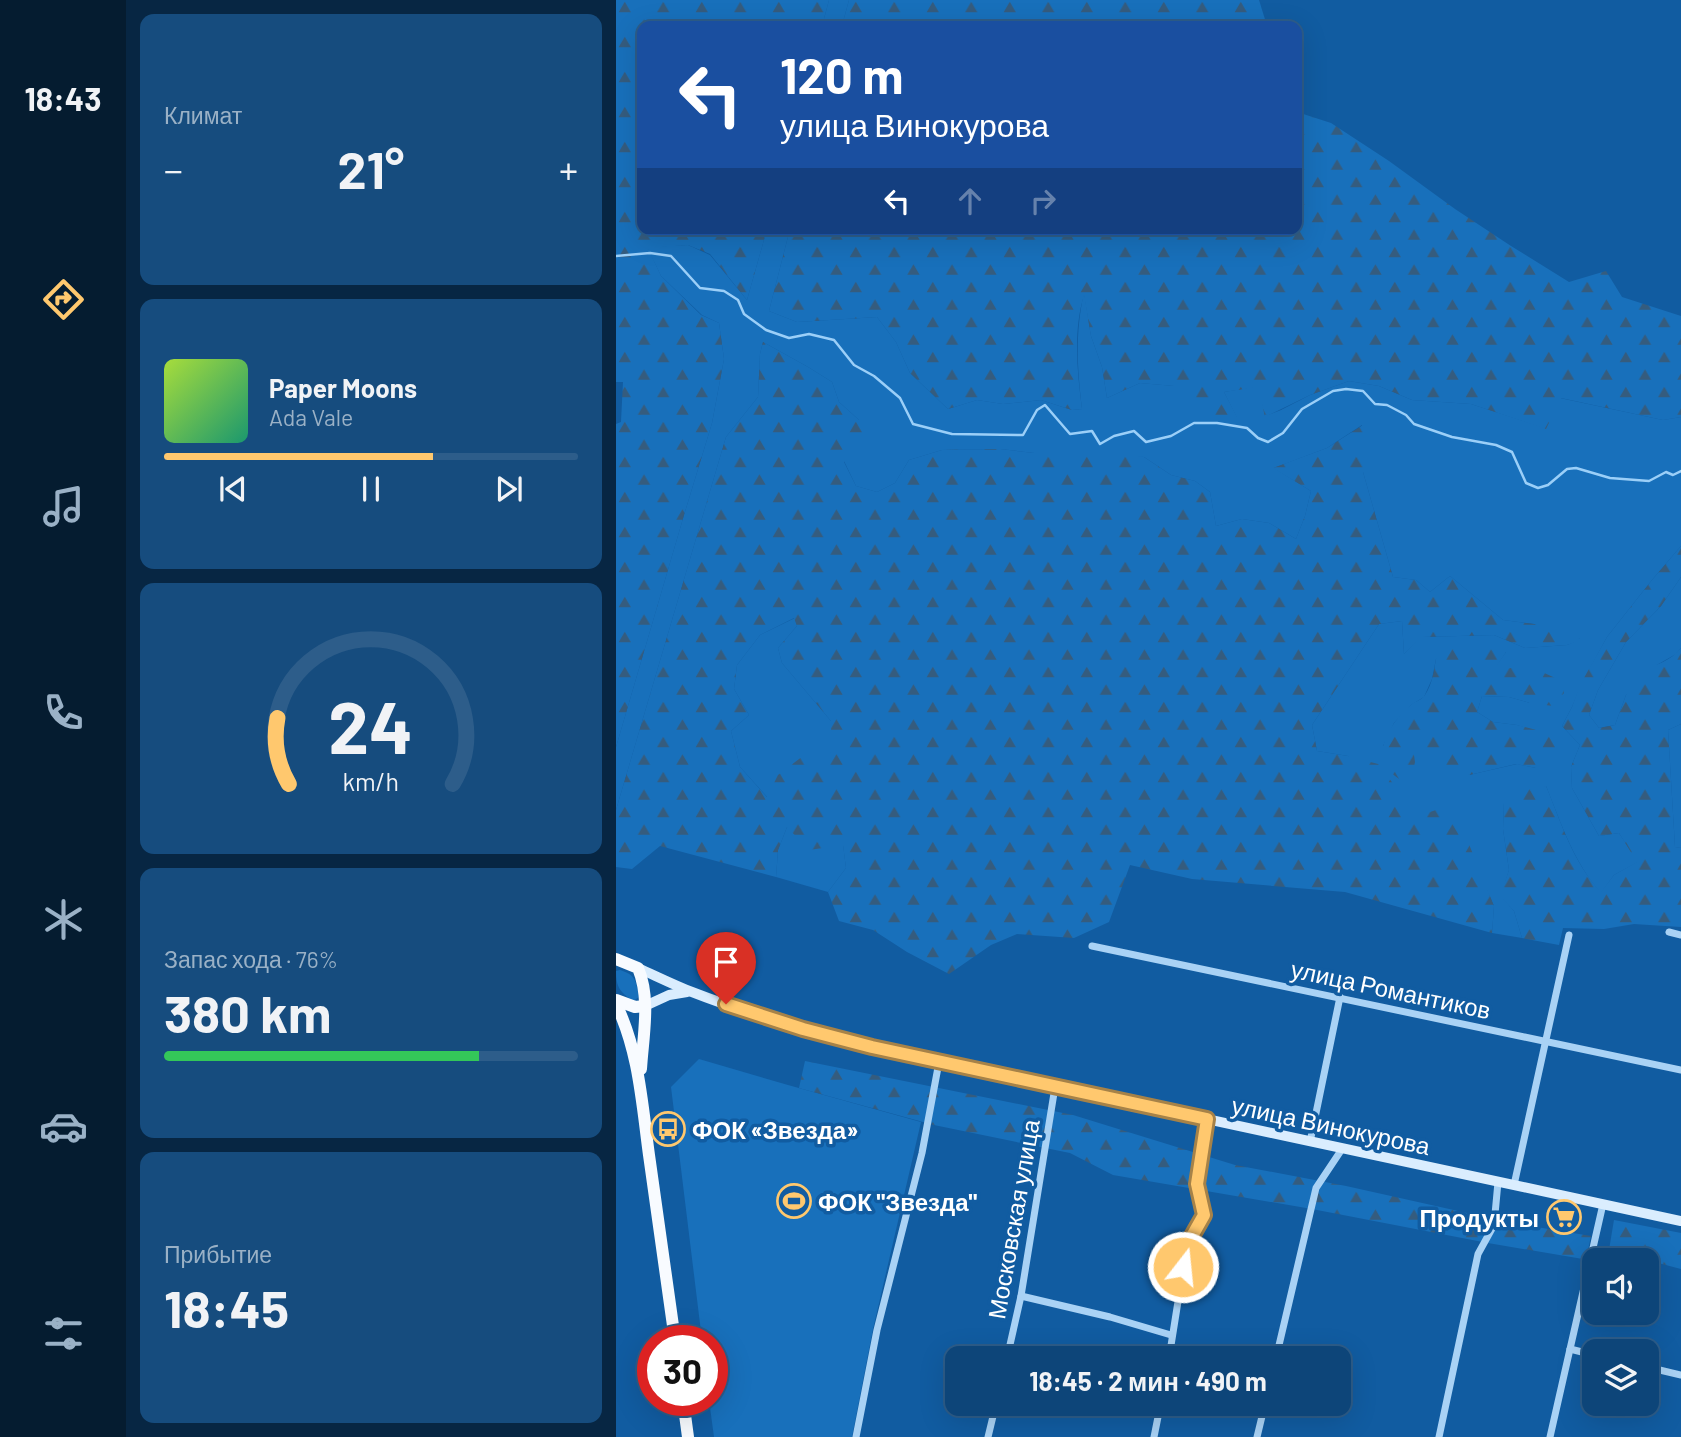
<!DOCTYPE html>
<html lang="ru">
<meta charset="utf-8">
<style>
body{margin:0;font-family:Barlow,sans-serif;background:#164c7e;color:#f1f3f6;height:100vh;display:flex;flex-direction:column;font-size:26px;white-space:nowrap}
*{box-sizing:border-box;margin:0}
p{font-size:23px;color:#9ab1c6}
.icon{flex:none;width:38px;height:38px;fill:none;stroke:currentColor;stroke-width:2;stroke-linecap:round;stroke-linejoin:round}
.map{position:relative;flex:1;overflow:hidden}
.panel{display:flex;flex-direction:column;gap:14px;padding:14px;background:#072643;width:490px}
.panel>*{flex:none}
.guide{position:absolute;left:21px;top:21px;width:665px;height:214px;border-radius:14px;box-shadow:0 7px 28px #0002,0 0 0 2px #2d5d8a;background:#1a4fa0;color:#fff;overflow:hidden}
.fabs{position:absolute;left:966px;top:1248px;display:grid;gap:14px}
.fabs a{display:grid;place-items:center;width:77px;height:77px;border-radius:14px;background:#0d4579;box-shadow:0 7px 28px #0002,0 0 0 2px #2d5d8a;font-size:35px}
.speed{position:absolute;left:21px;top:1325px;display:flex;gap:14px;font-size:35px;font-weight:700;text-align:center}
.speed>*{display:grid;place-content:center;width:91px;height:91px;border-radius:50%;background:#0d4579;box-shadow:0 7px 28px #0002,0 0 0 2px #2d5d8a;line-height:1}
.speed .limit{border:10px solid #d22;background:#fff;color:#111}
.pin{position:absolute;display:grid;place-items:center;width:60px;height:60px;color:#fff;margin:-72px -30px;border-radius:50% 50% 50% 0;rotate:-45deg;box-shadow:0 0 7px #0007}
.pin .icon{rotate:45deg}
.me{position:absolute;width:77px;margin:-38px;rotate:16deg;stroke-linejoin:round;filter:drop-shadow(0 0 5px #0008)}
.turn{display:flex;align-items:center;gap:24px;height:147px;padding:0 28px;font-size:32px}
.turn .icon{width:91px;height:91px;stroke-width:2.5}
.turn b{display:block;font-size:49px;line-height:60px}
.lanes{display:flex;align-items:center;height:66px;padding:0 28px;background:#0003;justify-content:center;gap:35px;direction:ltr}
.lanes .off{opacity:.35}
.big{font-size:52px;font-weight:700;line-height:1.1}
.panel .tile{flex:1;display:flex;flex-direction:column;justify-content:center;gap:10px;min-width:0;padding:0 24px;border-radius:14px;background:#164c7e}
.panel .dial{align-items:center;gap:0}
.dial svg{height:182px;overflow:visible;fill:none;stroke:#2d5d8a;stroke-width:7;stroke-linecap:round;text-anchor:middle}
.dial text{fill:#f1f3f6;stroke:none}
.song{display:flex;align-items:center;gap:21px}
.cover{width:84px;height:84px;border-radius:10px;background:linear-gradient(135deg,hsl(80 70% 55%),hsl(160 70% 35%))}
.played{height:7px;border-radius:4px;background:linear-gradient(90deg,#ffc86e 65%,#2d5d8a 65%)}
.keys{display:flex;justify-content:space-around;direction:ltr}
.heat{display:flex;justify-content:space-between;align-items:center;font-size:38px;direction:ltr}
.charge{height:10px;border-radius:5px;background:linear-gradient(90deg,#34c759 76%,#2d5d8a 0)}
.trip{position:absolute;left:329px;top:1346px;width:406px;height:70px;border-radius:14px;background:#0d4579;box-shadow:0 7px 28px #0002,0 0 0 2px #2d5d8a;font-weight:700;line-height:70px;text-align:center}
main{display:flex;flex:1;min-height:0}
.dock{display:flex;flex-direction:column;width:126px;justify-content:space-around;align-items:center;background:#051c30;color:#9ab1c6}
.dock .icon{width:49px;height:49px}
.dock .selected{color:#ffc86e}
.dock b{font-size:32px;color:#f1f3f6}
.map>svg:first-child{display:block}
.green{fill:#1870bb;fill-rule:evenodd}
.forest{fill:url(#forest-firs);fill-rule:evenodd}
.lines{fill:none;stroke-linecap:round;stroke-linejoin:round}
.stream{stroke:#9bcff8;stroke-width:2.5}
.street{stroke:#a9d2f5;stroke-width:7}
.secondary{stroke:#daedfe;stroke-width:10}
.primary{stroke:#f8fbff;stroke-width:12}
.route-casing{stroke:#a68248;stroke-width:18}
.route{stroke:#ffc86e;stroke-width:12}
.labels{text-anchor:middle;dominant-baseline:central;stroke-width:7;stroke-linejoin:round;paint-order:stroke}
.street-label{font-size:24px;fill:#fff;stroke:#115ca1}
.poi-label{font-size:24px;font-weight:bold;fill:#fff;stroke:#115ca1;text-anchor:start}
</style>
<main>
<nav class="dock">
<b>18:43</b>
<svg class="icon selected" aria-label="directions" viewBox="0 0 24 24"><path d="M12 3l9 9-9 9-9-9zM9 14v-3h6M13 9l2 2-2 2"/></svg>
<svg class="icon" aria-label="music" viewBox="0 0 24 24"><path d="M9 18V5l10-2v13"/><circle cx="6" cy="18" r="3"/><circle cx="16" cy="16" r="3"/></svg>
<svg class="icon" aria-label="phone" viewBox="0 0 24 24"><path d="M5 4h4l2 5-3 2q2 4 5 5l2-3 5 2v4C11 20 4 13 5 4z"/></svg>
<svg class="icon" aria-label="climate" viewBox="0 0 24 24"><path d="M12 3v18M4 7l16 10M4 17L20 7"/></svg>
<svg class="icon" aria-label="car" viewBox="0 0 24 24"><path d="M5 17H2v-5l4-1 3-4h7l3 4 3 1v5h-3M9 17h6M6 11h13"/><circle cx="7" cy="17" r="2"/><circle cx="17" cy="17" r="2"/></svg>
<svg class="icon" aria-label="filters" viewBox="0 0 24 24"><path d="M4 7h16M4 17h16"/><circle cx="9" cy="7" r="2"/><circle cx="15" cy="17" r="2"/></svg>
</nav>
<section class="panel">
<div class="tile"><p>Климат</p>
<div class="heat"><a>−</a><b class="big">21°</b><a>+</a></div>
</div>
<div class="tile">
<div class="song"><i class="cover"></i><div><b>Paper Moons</b><p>Ada Vale</p></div></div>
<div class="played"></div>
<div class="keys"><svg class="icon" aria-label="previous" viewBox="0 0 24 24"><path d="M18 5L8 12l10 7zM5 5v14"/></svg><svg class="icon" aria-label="pause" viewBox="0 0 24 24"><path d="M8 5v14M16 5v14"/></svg><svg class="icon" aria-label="next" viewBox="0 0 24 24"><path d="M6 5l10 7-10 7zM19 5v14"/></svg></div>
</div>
<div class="tile dial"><svg viewBox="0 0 100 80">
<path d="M14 69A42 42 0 1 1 86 69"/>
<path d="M14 69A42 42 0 0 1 9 40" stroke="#ffc86e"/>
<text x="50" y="56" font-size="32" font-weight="700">24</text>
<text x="50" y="72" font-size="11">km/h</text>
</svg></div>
<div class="tile"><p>Запас хода · 76%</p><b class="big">380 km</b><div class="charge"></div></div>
<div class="tile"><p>Прибытие</p><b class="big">18:45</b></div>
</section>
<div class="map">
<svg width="1065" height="1437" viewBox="0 0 1065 1437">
<defs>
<pattern id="forest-firs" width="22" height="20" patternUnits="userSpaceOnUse" patternTransform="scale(1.75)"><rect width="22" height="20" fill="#1870bb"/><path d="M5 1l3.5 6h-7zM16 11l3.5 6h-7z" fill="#355c7e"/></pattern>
</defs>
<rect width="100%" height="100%" fill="#115ca1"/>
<g class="green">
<polygon points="213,0 233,0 226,26 206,26"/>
<path d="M151 229H174L153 311 181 322 261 317 280 342 294 373 332 409 361 400 387 404 425 400 456 410 466 409C461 366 459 334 468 292L475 336 486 367 491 398 524 383 559 386 621 418 608 392 643 386 649 416 665 410 694 395 733 381 763 386 796 400 855 404 929 428 944 398 1047 420 1065 417V546L1036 580 991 637 965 685 956 707 946 726 964 745 955 767 956 788 983 836 1003 833 1022 862 998 875 985 893C958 863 945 823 930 786L888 803 887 829 893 870 885 896 898 911 906 938 876 933 878 906 861 868 732 756 701 751 696 725 763 624 786 621 788 654 805 637 878 635 909 648 951 645 964 639 918 624 887 620 834 576 814 592 800 580 777 577 747 472 746 425 711 448 658 468 695 491 689 516 680 539 653 523 626 519 600 526 594 492 579 481 555 475 528 457 418 453 384 449 326 450 303 457 293 460 279 483 261 492 240 486 228 461 243 420 223 402 216 382 192 367 147 342 144 354 142 397 110 437 0 810V747L68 515 96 423 108 359 103 323 86 315 45 276 31 247 72 245 94 255 131 300ZM890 652 877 670 914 703 893 697 866 696 861 712 877 722 901 725 916 730 920 768 901 764 853 775 800 731 767 746 778 723 795 705 808 697 816 679 820 659Z"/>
<polygon points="1065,577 1065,648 1060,654 1039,666 1010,695 999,725 983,728 973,715 982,690 1010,642 1045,606"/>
<polygon points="179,618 181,626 162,648 166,663 215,721 215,752 152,798 124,767 115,731 133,715 118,689 121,665 144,635"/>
<polygon points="1065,724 1065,848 1059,847 1052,730"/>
<polygon points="171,827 227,844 230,868 212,892 160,877 162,850"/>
<path d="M4 970C20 975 20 981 23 997L17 1001C4 992 0 987 0 971Z"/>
<polygon points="83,1059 172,1085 305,1122 257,1329 236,1437 98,1437 93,1400 96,1400 96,1340 86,1340 55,1087"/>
</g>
<g class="forest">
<polygon points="0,0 213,0 206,26 26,26 26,229 151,229 131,300 94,254 72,245 32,248 45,276 85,315 103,323 108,359 96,423 68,515 0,747 0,424 5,422 7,382 0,382"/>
<polygon points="233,0 643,0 651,26 226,26"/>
<path d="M681 112 715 123 773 161 839 209 895 246 953 282 990 271 1006 297 1065 316V417L1047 420 945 398 930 429 855 404 796 400 763 386 733 381 694 395 649 417 642 387 608 392 622 419 574 412 558 386 524 383 491 398 486 367 475 336 468 295C457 331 461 371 466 409L456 410 425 400 387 404 361 400 332 409 294 373 280 342 261 317 181 322 153 311 174 229H681Z"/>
<path d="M147 342 192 367 216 382 223 402 243 420 251 430 228 462 240 486 261 492 279 483 293 460 303 457 326 450 384 449 418 453H500L528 457 555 475 579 481 594 492 600 526 626 519 653 523 680 539 689 516 695 491 657 468 711 448 747 425V472L777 577 800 580 814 592 834 576 887 620 950 628 965 640 951 645 909 648 878 635 806 637 788 654 786 621 763 624 696 725 701 751 732 756 762 764 802 816 829 807 846 827 878 906 876 933 729 892 576 879 514 865 493 922 458 938 401 934 375 945 333 974 291 952 257 930 223 921 212 892 230 868 227 845 193 850 171 827 162 850 160 877 44 846 16 869 0 867V810L110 437 142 397 144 354ZM178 618 181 626 162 648 166 663 215 721V752L187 756 162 775 151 797 124 767 115 731 133 715 118 689 121 665 144 635Z"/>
<path d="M1065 546V577L1045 606 1010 642 982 690 973 715 983 728 999 725 1010 695 1027 668C1041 666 1055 660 1065 648V724L1052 730 1059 847 1065 848V927L1018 924 988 929 947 928 943 945 906 938 898 911 884 896 893 870 887 829 888 802 904 788 930 786C945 822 957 863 985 892L998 875 1021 862 1003 833 983 836 956 788 955 767 964 745 946 726 956 707 964 685 991 637 1036 580Z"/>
<path d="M844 644 890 652 878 670 913 666 948 682V693L937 706 914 703 893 697 866 696 861 712 877 722 901 725 940 735 941 751 920 768 900 764 853 775 837 772 811 759 800 732 795 734 799 762 794 785C784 780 770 772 767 760 763 740 781 716 796 704 800 701 806 700 809 695 816 685 818 671 820 659Z"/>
<polygon points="189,1061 457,1115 619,1165 730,1186 896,1223 975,1236 972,1250 967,1259 872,1243 696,1209 497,1175 454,1153 318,1125 183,1088"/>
<polygon points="998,1220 1065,1233 1065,1269 993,1250"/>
</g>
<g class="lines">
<polyline class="stream" points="0,256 34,253 55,256 84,288 108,291 122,300 128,314 150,330 173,338 193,334 218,340 238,365 258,376 284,398 297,424 336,434 407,435 421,410 429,405 454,434 476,431 484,444 498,436 518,431 530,442 555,436 578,423 601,423 631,428 642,438 652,442 667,433 686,409 717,391 730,389 747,391 759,404 771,405 790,415 798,424 836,437 880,445 896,452 910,483 922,488 932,485 951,469 960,468 994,478 1033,481 1050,472 1057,475 1065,471"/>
<g class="street">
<polyline points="1053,932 1065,935"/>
<polyline points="476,946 1065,1070"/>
<polyline points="694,1142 724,997"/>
<polyline points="898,1185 953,935"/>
<polyline points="405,1296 494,1317 555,1335"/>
<polyline points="954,1349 978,1355"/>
<polyline points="391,1358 405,1296 439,1087"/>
<polyline points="553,1358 571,1245 588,1215 581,1184 591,1119"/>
<polyline points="660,1358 700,1188 726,1149"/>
<polyline points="1031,1367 1065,1375"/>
<polyline points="240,1437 261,1330 306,1153 323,1062"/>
<polyline points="372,1437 380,1404"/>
<polyline points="538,1437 544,1407 546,1404"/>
<polyline points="641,1437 649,1404"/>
<polyline points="823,1437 862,1254 878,1225 882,1182"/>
<polyline points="934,1437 987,1204"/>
</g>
<g class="secondary">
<path d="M22 968C40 976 58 985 76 992 135 1015 195 1031 256 1047L1065 1221"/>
<polyline points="29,1006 53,995 71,992"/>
</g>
<g class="primary">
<path d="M0 959 22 968C35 999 27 1036 25 1069"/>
<polyline points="0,1000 19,1007 29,1006"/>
<path d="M0 1004C23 1051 26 1104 33 1155 42 1217 51 1279 59 1340"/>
<polyline points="67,1400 72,1437"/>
</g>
</g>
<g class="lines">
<g class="route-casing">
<polyline id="route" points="110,1004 187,1029 256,1047 591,1119 581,1184 588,1215 571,1245 567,1267"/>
</g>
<use href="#route" class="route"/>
</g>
<defs>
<g id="bus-ring" transform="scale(1.75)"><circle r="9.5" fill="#115ca1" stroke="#ffc86e" stroke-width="1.5"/><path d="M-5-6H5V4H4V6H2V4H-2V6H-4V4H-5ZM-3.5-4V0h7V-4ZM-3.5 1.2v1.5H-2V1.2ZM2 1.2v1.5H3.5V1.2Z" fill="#ffc86e"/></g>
<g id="stadium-ring" transform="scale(1.75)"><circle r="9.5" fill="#115ca1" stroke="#ffc86e" stroke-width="1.5"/><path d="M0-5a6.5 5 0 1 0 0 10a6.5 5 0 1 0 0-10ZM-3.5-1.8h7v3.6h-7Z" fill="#ffc86e"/></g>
<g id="supermarket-ring" transform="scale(1.75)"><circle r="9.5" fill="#115ca1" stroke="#ffc86e" stroke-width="1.5"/><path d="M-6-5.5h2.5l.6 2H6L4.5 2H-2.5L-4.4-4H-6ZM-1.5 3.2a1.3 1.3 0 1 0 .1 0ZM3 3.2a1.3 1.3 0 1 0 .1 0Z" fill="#ffc86e"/></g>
</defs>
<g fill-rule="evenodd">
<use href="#bus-ring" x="52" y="1129"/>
<use href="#stadium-ring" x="178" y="1201"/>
<use href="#supermarket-ring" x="948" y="1217"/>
</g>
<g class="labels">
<g class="street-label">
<text transform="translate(775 989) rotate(12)">улица Романтиков</text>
<text transform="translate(715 1125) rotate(12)">улица Винокурова</text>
<text transform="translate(397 1219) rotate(-80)">Московская улица</text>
</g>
<g class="poi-label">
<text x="76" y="1129">ФОК «Звезда»</text>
<text x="202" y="1201">ФОК "Звезда"</text>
<text x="923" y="1217" text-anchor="end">Продукты</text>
</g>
</g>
</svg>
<div class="fabs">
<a><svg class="icon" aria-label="sound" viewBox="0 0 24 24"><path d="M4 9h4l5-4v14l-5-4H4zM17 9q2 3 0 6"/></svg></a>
<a><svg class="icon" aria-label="layers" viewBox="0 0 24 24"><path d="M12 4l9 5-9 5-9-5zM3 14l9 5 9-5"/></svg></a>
</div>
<div class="speed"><div class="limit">30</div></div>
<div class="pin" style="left:110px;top:1004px;background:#d93025"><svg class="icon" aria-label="arrive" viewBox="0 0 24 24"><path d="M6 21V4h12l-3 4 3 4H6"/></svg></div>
<svg class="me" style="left:567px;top:1267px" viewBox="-20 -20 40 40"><circle r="17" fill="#ffc86e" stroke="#fff" stroke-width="3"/><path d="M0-11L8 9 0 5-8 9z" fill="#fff"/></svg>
<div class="trip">18:45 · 2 мин · 490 m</div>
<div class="guide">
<div class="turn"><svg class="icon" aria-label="left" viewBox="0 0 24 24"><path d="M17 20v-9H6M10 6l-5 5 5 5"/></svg><div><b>120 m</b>улица Винокурова</div></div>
<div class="lanes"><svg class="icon" aria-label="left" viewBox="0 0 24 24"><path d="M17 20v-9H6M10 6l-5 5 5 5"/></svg><svg class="icon off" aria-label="ahead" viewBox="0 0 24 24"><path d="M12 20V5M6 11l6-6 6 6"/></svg><svg class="icon off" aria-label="right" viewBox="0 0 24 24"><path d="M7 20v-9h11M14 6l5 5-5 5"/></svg></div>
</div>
</div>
</main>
